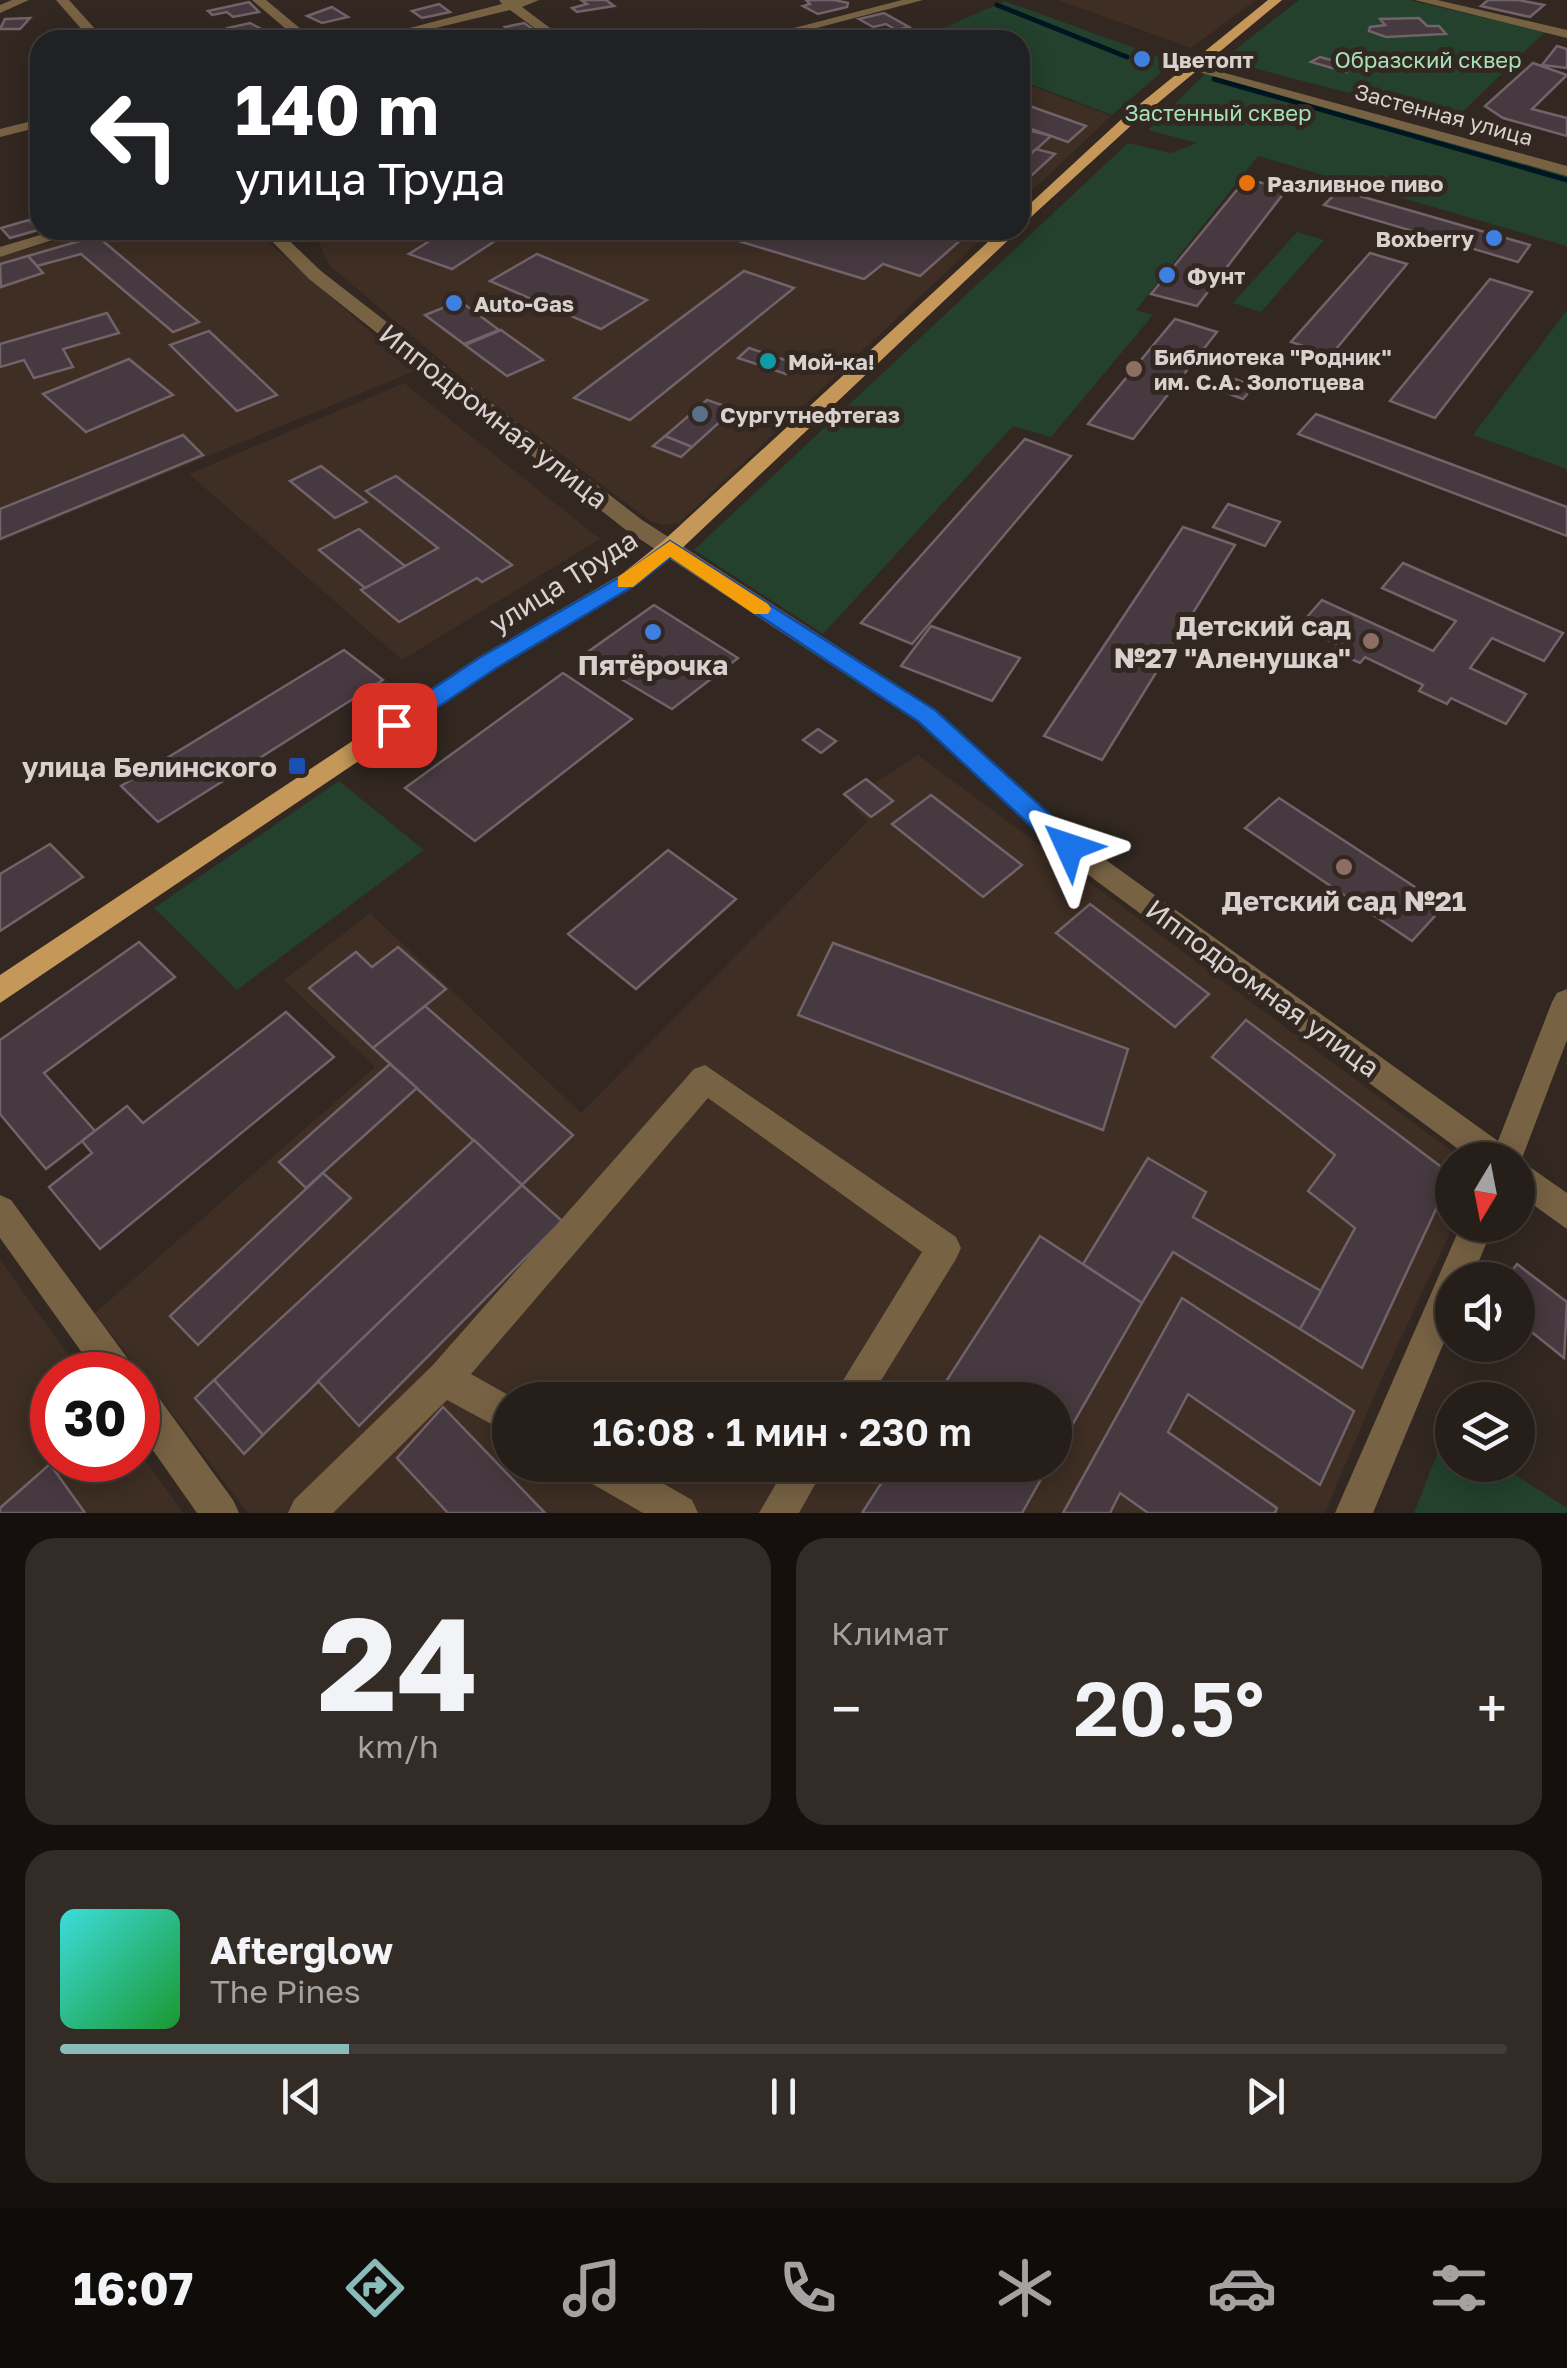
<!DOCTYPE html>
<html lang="ru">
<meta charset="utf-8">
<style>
body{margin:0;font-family:"Golos Text",sans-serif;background:#322b26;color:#f1f3f6;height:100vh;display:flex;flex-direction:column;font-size:38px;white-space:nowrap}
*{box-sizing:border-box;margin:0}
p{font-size:32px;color:#a4a2a2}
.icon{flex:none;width:55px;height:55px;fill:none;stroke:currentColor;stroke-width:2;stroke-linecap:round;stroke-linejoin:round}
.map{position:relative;height:1513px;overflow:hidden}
.side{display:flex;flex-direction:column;gap:25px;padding:25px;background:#15100e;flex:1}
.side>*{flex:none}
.guide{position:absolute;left:30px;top:30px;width:1000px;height:210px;border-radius:30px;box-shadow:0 5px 25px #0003,0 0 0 2px #423c38;background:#202124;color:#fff;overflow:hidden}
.needle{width:65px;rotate:190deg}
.tools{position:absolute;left:1435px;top:1142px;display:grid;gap:20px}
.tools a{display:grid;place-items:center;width:100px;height:100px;border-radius:50%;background:#261e19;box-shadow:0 5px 25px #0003,0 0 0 2px #423c38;font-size:50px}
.speed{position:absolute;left:30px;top:1352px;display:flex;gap:20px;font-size:50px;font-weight:700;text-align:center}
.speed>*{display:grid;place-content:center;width:130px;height:130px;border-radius:50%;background:#261e19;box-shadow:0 5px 25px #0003,0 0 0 2px #423c38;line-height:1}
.speed .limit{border:15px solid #d22;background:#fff;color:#111}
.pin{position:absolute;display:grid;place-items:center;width:85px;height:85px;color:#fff;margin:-42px;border-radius:20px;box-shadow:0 5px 15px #0006}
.me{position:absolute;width:110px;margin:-55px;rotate:312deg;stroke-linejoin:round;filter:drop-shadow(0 0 8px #0008)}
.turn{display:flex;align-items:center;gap:35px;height:210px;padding:0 40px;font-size:45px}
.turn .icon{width:130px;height:130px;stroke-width:2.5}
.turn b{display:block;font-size:70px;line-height:85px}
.big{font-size:75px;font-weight:600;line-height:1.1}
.side .tile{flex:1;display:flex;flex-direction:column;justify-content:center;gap:15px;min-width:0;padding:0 35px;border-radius:30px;background:#322b26}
.side .dial{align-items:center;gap:0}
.dial b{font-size:130px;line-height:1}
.song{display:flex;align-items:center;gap:30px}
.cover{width:120px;height:120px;border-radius:15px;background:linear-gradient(135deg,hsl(180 70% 55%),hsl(130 70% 35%))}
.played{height:10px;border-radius:5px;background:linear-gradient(90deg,#8bbbb9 20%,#423c38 20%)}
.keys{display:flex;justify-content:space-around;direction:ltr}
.heat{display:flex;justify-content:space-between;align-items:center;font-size:55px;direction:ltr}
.side .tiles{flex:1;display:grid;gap:25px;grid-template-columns:1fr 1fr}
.tile:last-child{grid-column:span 2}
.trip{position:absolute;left:492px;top:1382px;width:580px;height:100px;border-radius:50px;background:#261e19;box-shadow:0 5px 25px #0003,0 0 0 2px #423c38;font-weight:600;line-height:100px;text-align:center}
.dock{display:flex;height:160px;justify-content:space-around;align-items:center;background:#0f0c0a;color:#a4a2a2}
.dock .icon{width:70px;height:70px}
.dock .selected{color:#8bbbb9}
.dock b{font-size:45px;color:#f1f3f6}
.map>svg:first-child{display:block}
.built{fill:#3e2e24;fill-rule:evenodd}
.green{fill:#23412d}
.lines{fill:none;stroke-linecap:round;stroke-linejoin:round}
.stream{stroke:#001522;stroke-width:5}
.building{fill:#46393f;stroke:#716369;stroke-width:2.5}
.minor{fill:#786244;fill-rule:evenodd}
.major{fill:#c59759;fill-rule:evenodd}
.route{fill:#1a73e8;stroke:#114b97;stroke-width:2.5}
.slow{fill:#f59e0b}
.shop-dot{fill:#3f7fe0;stroke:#322821;stroke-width:4}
.food-dot{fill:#e8710a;stroke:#322821;stroke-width:4}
.culture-dot{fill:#0f9aa8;stroke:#322821;stroke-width:4}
.education-dot{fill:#8d6e63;stroke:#322821;stroke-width:4}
.service-dot{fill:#5c6f8a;stroke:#322821;stroke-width:4}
.transit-dot{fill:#1a4fb4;stroke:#322821;stroke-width:4}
.labels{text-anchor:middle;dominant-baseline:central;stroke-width:10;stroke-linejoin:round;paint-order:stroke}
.far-poi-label{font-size:22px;font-weight:bold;fill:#d8d1cd;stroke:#322821;text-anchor:start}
.far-park-label{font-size:22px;fill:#a5e2b8;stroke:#322821}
.far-street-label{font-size:22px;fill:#d8d1cd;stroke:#322821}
.street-label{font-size:28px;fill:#d8d1cd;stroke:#322821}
.poi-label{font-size:28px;font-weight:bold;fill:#d8d1cd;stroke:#322821;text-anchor:end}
</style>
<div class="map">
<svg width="1567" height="1513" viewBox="0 0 1567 1513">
<rect width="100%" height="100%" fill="#322821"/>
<g class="built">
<polygon points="1058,0 1256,0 1191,48"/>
<polygon points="1020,82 1111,116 1020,202"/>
<polygon points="92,230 255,230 415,371 0,542 0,257"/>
<polygon points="342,230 991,230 679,523 663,525 650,521 478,392 329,265 317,239"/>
<polygon points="404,383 600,539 402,660 189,474"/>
<path d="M918 755 1464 1160H1452L1454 1225 1378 1387 1325 1513H248L95 1313 375 1067 284 980 370 913 581 1113 867 822 848 800ZM510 1400H1055V1465H510Z"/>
<polygon points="0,1260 83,1375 52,1375 52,1460 138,1460 138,1450 183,1513 0,1513"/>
</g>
<g class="green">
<polygon points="1299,0 1409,0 1545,32 1454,120 1222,60"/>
<polygon points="1005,1 1173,62 1112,115 1020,80 1020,40 916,40"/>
<polygon points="1207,72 1567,175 1567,246 1258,156 1136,310 1153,315 1051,437 1013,426 823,634 694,550 1128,143 1171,153 1197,143 1148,130"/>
<polygon points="1297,232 1324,240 1261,312 1233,303"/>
<polygon points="1567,310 1567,469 1473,435"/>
<polygon points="339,781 424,850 237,990 154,908"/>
<polygon points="1446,1431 1452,1435 1452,1465 1500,1465 1567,1508 1567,1513 1414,1513"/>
</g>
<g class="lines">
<g class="stream">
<polyline points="997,5 1127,57"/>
<polyline points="1214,79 1567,180"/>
</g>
</g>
<g class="building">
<polygon points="581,0 606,0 614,6 577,12 572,8 587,4"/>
<polygon points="806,0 834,0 848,3 847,7 818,14 803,6 810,4"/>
<polygon points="1488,0 1518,0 1544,5 1530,17 1481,6"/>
<polygon points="249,2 259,12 233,17 227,12 212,15 208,11"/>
<polygon points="439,4 450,12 422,18 412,11"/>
<polygon points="332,7 348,17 322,23 307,16"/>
<polygon points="884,13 909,27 896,30 886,24 873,27 859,19"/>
<polygon points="30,18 20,29 0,29 5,19"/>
<polygon points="1419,18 1427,26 1439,26 1446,34 1386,37 1369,31 1370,27 1385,25 1380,19"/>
<polygon points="250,23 265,31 260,32 263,35 241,40 228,28"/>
<polygon points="524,23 537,32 518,37 505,27"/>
<polygon points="702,29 718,38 666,38"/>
<polygon points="1557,46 1567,49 1567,68 1542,65"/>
<polygon points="1320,57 1353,66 1346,72 1311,62"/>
<polygon points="1533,63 1567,75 1532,109 1567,118 1567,136 1503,118 1485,106"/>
<polygon points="1024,104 1086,126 1068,142 1051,136 1020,125 1020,105"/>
<polygon points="1020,128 1051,136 1020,164"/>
<polygon points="1036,149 1055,154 1020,186 1020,164"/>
<polygon points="1246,179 1287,189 1197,306 1151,294"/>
<polygon points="1339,190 1530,245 1518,262 1324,205"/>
<polygon points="29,220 38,230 10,238 1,228"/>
<polygon points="447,230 512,230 452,269 409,254"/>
<polygon points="743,230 972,230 920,276 883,264 864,279 732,239"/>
<polygon points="97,236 199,322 173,332 81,254 37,266 28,256"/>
<polygon points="1370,253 1407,264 1331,355 1291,342"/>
<polygon points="537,254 647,300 601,329 490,281"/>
<polygon points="28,256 43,273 1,287 0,264"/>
<polygon points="744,271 794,288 630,420 574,398"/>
<polygon points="1490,279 1532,292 1435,418 1390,401"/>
<polygon points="460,301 499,330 464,344 425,315"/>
<polygon points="107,313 119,333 63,349 73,367 34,378 24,360 0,367 0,344"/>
<polygon points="1175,319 1217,332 1133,439 1088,424"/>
<polygon points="501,330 543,360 507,376 465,345"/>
<polygon points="209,331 277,395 237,411 170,345"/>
<polygon points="749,348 797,364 786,374 738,358"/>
<polygon points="129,359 173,395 86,432 43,394"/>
<polygon points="1232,378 1254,386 1243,399 1221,391"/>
<polygon points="707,400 734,409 692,447 665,436"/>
<polygon points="1316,414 1567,507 1567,536 1298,434"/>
<polygon points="183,435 203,455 0,539 0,509"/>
<polygon points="665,436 692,447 681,457 653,446"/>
<polygon points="1025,439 1071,456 912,644 861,623"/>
<polygon points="321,466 367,502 335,518 290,481"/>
<polygon points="396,476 512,565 482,582 477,578 399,622 361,590 438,548 366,491"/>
<polygon points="1228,504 1280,522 1265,546 1213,527"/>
<polygon points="1183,527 1235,545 1102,760 1044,736"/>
<polygon points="359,529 405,566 365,588 319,550"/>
<polygon points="1403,563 1563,633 1544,661 1492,638 1470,668 1526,694 1506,724 1451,698 1447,704 1419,691 1423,685 1365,657 1360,663 1333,651 1338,645 1299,626 1322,600 1433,651 1456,621 1382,588"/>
<polygon points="654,605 738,658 672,709 582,656"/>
<polygon points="931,626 1020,658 992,701 901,666"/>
<polygon points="344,650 383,680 158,822 121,786"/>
<polygon points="563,673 632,719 475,841 405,788"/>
<polygon points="818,729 836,741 821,753 803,740"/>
<polygon points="866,779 893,801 871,817 844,794"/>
<polygon points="931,795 1022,865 983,897 892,824"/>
<polygon points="1279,798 1444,906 1412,941 1245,828"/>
<polygon points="50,844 83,877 0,931 0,874"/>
<polygon points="668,850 736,899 636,989 568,934"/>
<polygon points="1090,904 1209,994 1175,1027 1056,933"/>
<polygon points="139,942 175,977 44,1073 95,1131 46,1169 0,1114 0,1040"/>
<polygon points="833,943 1128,1049 1103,1130 798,1015"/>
<polygon points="398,947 446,989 373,1048 309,988 356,952 372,967"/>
<polygon points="425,1006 573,1135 522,1185 373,1048"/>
<polygon points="286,1012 334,1057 100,1249 49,1187 92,1153 82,1141 127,1106 143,1123"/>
<polygon points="1246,1020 1452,1175 1362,1368 1300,1329 1355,1228 1308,1191 1335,1155 1212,1057"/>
<polygon points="390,1064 417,1088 306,1188 279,1162"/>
<polygon points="474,1140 522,1185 263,1435 214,1380"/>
<polygon points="1148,1158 1206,1192 1193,1217 1321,1291 1300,1329 1173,1252 1142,1303 1083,1264"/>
<polygon points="323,1173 351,1198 198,1345 170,1316"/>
<polygon points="522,1185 562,1221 359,1426 318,1381"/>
<polygon points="1040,1236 1142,1303 1055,1455 1055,1400 934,1400"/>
<polygon points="1517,1264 1567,1302 1564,1358 1518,1321 1518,1280 1505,1280"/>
<polygon points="1182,1298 1354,1411 1320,1485 1188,1394 1168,1432 1277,1508 1275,1513 1148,1513 1120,1493 1110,1513 1063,1513"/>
<polygon points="214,1380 263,1435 244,1454 195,1398"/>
<polygon points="443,1407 545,1513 448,1513 397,1458"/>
<polygon points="50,1464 85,1513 0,1513 0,1508"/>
<polygon points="893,1465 1049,1465 1022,1513 862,1513"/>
</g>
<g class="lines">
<g class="minor">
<polygon points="12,0 29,0 0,13 0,5"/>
<polygon points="56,0 69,0 105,40 91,40"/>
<polygon points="252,0 266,0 314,40 299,40"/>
<polygon points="499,0 539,0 522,7 566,40 551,40 510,10 386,40 363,40 502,4"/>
<polygon points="902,0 923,0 771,40 748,40"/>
<polygon points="1415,0 1437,0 1567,30 1567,38"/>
<polygon points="1188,63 1567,166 1567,176 1188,69"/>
<polygon points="40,119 40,127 0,137 0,129"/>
<polygon points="57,230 83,230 0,257 0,247"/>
<polygon points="261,230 278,230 321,271 642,520 936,710 1078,840 1498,1141 1552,1002 1557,993 1567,989 1567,1040 1521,1161 1567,1193 1567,1229 1518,1194 1518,1160 1473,1160 1060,854 918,722 626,530 579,493 309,279"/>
<polygon points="705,1065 956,1237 961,1248 956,1259 869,1400 831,1400 922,1252 708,1098 471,1374 517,1400 510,1400 510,1434 447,1400 333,1513 288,1513 294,1500 432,1366 694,1069"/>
<polygon points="0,1195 11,1200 131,1363 137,1375 98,1375 0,1238"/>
<polygon points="1461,1225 1494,1225 1471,1280 1452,1280 1452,1323 1373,1513 1335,1513"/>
<polygon points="138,1382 151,1387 233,1500 239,1513 197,1513 138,1429"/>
<polygon points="577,1465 631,1465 692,1500 698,1513 643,1513 582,1478"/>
<polygon points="787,1465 826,1465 799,1513 759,1513"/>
</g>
<g class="major">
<polygon points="1268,0 1282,0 1135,122 1020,227 1020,213 1125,116"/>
<polygon points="1001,230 1019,230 678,552 638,584 495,669 0,1003 0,975 479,657 622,574 662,542"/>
</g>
</g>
<polygon class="route" points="670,541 935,710 1078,840 1081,847 1078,854 1061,854 919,722 671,557 637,584 495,669 402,731 387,731 383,725 387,719 479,658 623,575"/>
<polygon class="slow" points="670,541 768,604 771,609 768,614 754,614 670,557 633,587 618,587 618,577"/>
<g class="shop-dot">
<circle cx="1142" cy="59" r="10"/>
<circle cx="1494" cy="238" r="10"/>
<circle cx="1167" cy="275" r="10"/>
<circle cx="454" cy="303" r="10"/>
<circle cx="653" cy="632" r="10"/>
</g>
<circle class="food-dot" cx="1247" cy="183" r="10"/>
<circle class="culture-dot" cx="768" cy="361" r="10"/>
<g class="education-dot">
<circle cx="1134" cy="369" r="10"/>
<circle cx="1371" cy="641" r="10"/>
<circle cx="1344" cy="867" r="10"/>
</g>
<circle class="service-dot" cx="700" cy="414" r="10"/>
<rect class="transit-dot" x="287" y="756" width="20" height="20" rx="5"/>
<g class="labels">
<g class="far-poi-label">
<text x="1162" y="59">Цветопт</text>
<text x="1267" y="183">Разливное пиво</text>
<text x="1474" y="238" text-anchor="end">Boxberry</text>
<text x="1187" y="275">Фунт</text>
<text x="474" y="303">Auto-Gas</text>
<text x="1154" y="356">Библиотека "Родник"<tspan x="1154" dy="25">им. С.А. Золотцева</tspan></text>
<text x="788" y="361">Мой-ка!</text>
<text x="720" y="414">Сургутнефтегаз</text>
</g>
<g class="far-park-label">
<text x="1428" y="59">Образский сквер</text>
<text x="1218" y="112">Застенный сквер</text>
</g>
<g class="far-street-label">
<text transform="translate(1444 114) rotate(15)">Застенная улица</text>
</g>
<g class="street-label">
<text transform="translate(494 416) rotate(38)">Ипподромная улица</text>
<text transform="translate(563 581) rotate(-32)">улица Труда</text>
<text transform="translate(1263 988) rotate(36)">Ипподромная улица</text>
</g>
<g class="poi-label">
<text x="1351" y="625">Детский сад<tspan x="1351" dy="32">№27 "Аленушка"</tspan></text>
<text x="653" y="664" text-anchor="middle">Пятёрочка</text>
<text x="277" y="766">улица Белинского</text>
<text x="1344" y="900" text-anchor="middle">Детский сад №21</text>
</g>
</g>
</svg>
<div class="tools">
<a><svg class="needle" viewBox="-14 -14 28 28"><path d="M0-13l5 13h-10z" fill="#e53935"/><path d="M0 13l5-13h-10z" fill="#a4a2a2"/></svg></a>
<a><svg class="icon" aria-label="sound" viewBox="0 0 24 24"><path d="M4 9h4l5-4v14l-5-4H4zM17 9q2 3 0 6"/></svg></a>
<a><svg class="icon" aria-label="layers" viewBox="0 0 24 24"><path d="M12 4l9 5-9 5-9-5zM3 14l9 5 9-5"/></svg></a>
</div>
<div class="speed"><div class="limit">30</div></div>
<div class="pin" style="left:394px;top:725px;background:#d93025"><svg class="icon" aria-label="arrive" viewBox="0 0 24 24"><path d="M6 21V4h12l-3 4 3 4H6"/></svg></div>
<svg class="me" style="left:1069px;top:847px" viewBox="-20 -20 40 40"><path d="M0-17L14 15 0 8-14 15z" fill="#1a73e8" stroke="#fff" stroke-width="4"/></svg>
<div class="trip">16:08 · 1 мин · 230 m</div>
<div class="guide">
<div class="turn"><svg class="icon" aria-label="left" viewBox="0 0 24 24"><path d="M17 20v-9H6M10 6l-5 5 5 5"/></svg><div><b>140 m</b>улица Труда</div></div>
</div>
</div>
<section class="side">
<div class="tiles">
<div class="tile dial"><b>24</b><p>km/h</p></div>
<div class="tile"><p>Климат</p>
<div class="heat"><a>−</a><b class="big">20.5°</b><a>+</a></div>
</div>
<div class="tile">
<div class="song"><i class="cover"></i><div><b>Afterglow</b><p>The Pines</p></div></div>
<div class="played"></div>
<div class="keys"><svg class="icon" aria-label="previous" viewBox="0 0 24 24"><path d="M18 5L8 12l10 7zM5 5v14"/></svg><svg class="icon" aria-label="pause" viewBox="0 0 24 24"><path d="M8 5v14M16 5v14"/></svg><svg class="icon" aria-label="next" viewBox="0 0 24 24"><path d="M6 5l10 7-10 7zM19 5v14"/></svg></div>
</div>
</div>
</section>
<nav class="dock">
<b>16:07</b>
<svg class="icon selected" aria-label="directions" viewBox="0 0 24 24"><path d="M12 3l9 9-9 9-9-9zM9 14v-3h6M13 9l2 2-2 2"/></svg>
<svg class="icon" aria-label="music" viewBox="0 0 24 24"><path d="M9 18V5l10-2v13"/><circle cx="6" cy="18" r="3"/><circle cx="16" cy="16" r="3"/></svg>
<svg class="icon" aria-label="phone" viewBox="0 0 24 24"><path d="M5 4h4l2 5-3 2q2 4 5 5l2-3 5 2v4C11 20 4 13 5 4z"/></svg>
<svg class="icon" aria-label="climate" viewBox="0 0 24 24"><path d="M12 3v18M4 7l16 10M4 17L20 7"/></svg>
<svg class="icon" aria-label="car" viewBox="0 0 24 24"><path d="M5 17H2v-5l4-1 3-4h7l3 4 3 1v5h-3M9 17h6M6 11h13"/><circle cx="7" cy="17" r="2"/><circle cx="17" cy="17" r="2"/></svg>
<svg class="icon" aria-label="filters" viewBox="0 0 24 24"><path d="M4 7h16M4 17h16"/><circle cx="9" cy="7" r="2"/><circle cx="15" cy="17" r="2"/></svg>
</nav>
